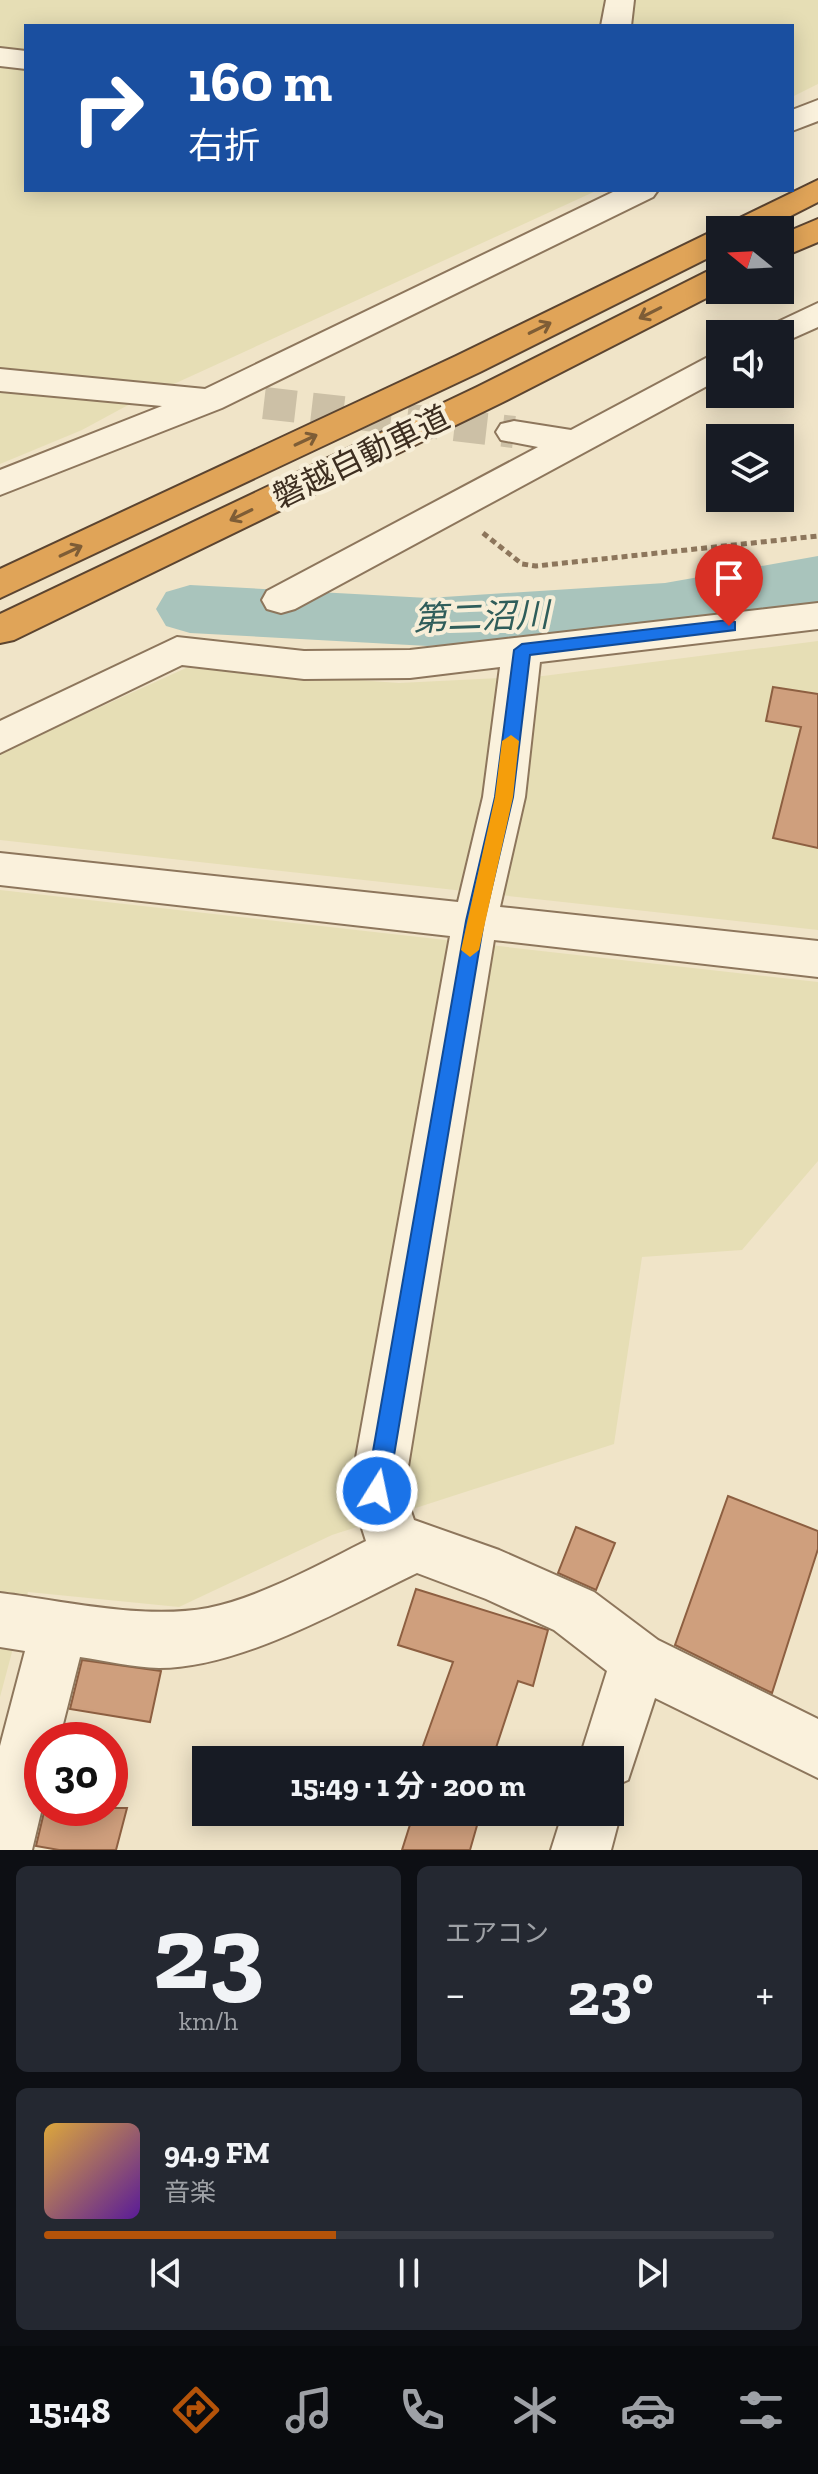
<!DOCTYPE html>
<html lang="ja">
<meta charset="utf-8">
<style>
body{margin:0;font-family:"Zilla Slab","Noto Sans JP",serif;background:#242831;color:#f1f3f6;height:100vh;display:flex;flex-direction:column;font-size:30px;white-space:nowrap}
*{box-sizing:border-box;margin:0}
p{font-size:26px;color:#9ea1a6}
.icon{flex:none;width:44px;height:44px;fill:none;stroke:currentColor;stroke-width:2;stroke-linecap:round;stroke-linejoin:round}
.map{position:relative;height:1850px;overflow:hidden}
.side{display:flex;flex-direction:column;gap:16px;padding:16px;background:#0d0f14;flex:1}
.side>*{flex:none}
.guide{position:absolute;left:24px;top:24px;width:770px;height:168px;border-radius:0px;box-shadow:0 4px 20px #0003;background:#1a4fa0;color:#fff;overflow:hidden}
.needle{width:52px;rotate:288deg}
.fabs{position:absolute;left:706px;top:216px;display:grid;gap:16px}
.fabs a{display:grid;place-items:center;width:88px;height:88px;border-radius:0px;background:#171b24;box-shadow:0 4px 20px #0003;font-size:40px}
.speed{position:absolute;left:24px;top:1722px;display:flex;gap:16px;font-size:40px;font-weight:700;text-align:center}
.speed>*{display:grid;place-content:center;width:104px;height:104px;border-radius:50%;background:#171b24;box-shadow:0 4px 20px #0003;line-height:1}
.speed .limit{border:12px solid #d22;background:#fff;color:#111}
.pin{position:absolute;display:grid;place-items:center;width:68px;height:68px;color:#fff;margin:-82px -34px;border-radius:50% 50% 50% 0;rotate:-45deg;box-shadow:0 0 8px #0007}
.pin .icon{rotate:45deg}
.me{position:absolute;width:88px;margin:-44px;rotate:10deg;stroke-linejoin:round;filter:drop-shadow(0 0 6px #0008)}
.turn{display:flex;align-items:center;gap:28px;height:168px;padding:0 32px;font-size:36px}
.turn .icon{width:104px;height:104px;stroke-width:2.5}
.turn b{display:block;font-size:56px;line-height:68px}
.big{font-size:60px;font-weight:700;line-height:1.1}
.side .tile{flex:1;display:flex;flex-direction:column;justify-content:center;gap:12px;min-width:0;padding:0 28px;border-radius:12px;background:#242831}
.side .dial{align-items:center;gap:0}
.dial b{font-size:104px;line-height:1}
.song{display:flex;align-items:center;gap:24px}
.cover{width:96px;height:96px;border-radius:12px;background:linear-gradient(135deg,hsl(40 70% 55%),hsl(270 70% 35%))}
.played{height:8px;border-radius:4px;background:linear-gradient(90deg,#b45309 40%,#363941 40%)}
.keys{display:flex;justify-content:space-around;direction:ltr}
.heat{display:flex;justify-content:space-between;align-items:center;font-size:44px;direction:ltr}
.side .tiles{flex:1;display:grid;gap:16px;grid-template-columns:1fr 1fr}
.tile:last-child{grid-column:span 2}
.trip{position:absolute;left:192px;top:1746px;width:432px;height:80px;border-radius:0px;background:#171b24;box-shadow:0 4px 20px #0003;font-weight:700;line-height:80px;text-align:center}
.tabs{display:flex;height:128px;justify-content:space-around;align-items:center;background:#090b0e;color:#9ea1a6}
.tabs .icon{width:56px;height:56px}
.tabs .current{color:#b45309}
.tabs b{font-size:36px;color:#f1f3f6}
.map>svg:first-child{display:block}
.farmland{fill:#e6deb5}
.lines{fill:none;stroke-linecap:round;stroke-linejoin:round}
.river{fill:#a9c4bc;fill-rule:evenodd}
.building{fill:#cf9f7d;stroke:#8d5f41;stroke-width:2}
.street-tunnel{stroke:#ccc0a6;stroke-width:32;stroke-dasharray:32 16;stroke-linecap:butt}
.street-casing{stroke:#8d765c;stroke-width:4}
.highway-casing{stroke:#5b4430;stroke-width:4}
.path{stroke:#8d765c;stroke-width:5;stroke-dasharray:6 4;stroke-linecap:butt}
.street{fill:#faf1dc;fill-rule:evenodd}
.highway{fill:#e0a458;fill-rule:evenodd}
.oneway{stroke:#7e5d36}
.route{fill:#1a73e8;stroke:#114b97;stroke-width:2}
.slow{fill:#f59e0b}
.labels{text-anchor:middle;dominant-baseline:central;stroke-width:8;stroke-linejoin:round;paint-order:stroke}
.street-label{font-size:32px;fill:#3d2e20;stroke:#f7eed8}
.water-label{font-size:34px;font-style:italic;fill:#2f5d5a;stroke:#f7eed8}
</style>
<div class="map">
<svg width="818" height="1850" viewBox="0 0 818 1850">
<rect width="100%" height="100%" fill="#f0e4c8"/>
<g class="farmland">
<polygon points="0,0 818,0 818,84 792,97 792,26 26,26 26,190 598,190 130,404 82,430 0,464"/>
<polygon points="818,641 818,930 0,840 0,753 186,668 399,683 543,676"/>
<polygon points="0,890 818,982 818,1161 742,1250 642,1257 614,1444 332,1535 179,1607 28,1592 0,1697"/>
</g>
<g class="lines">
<polygon class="river" points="818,556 818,602 665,629 428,646 190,633 166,626 156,609 166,592 190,585 428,598 665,583"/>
</g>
<g class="building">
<polygon points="773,687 818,694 818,848 773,838 801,727 766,721"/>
<polygon points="728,1496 818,1531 818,1549 772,1693 675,1645"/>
<polygon points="576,1527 615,1543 596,1590 558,1573"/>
<polygon points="416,1589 548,1630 533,1686 518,1681 492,1760 418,1760 453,1662 398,1645"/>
<polygon points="82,1660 161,1671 150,1722 70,1709"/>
<polygon points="45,1808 127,1808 116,1850 59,1850 36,1846"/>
<polygon points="414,1812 480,1815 470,1850 402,1850"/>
</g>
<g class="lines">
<polyline class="street-tunnel" points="264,403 514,432"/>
<g class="street-casing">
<g id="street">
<polygon points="606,0 634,0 631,26 601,26"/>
<polygon points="0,48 26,51 26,69 0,66"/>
<polygon points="818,100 818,121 792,131 792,110"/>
<polygon points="617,190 658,190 653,197 222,408 0,495 0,470 162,406 0,391 0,369 205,389"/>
<polygon points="818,303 818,327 780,344 780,334 762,334 767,327"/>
<polygon points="720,354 720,379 295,609 281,613 267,609 262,600 267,591 538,447 501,440 496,432 501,424 514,421 571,430 708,357"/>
<path d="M818 603V629L540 662 525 797 500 907 818 941V977L494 940 404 1491 414 1520 499 1550 594 1592 658 1640 818 1719V1778L655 1698 628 1780 610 1788V1760H579L607 1671 554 1630 486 1599 417 1573C344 1608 241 1668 159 1668 133 1667 106 1661 80 1657L59 1740H42V1808L32 1850H0V1746L25 1651 0 1647V1593C65 1601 143 1620 208 1608 261 1597 318 1565 366 1541L350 1491 450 936 0 885V853L458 902 483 797 500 667 410 678 304 679 182 665 0 753V721L177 637 304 651 410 650Z"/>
<polygon points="610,1790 621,1812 611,1850 551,1850 563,1812 610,1812"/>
</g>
</g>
<g class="highway-casing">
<g id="highway">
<polygon points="818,180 818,202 763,230 720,230 720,252 480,372 0,598 0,569 456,356"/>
<polygon points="818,219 818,242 780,258 780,235"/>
<polygon points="720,268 722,290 501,403 14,640 0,643 0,614 477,387 708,271"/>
</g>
</g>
<polyline class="path" points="483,533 522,564 536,566 818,536"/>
<use href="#street" class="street"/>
<use href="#highway" class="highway"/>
</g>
<defs><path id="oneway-shaft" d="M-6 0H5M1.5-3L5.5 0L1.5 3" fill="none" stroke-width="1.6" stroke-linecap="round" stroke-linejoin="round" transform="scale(2)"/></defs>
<g class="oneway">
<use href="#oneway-shaft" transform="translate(650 313) rotate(153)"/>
<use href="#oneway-shaft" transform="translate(540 328) rotate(-26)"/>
<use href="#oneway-shaft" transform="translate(306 440) rotate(-25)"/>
<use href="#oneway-shaft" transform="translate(241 515) rotate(154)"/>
<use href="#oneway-shaft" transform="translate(71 551) rotate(-25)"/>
</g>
<polygon class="route" points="729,620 735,622 735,630 530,655 513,797 484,921 388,1491 385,1499 377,1502 369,1499 366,1491 466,921 495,797 514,650 522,644"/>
<polygon class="slow" points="511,735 519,741 513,797 479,950 470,957 461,950 495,797 502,741"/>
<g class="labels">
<g class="street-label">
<text transform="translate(361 457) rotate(-26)">磐越自動車道</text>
</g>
<g class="water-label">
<text transform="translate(481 617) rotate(-2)">第二沼川</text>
</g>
</g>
</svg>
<div class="fabs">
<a><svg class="needle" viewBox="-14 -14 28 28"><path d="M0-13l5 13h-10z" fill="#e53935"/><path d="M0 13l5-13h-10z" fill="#9ea1a6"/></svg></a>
<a><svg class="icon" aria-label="sound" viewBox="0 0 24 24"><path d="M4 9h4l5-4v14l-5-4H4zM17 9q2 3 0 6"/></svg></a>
<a><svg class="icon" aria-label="layers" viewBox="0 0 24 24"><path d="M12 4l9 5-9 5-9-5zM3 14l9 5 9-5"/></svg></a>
</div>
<div class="speed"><div class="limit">30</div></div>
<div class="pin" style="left:729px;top:626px;background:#d93025"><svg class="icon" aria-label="arrive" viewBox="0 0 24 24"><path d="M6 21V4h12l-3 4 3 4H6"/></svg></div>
<svg class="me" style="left:377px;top:1491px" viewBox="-20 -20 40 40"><circle r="17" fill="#1a73e8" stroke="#fff" stroke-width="3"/><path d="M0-11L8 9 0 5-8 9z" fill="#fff"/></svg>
<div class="trip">15:49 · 1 分 · 200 m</div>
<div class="guide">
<div class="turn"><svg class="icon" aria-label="right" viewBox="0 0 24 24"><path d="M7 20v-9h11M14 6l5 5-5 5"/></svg><div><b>160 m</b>右折</div></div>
</div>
</div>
<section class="side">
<div class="tiles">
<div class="tile dial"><b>23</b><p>km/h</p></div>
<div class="tile"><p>エアコン</p>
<div class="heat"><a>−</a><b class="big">23°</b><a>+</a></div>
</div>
<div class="tile">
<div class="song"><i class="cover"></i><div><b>94.9 FM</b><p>音楽</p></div></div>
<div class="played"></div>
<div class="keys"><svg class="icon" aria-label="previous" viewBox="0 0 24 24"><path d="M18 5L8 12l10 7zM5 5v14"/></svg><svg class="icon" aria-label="pause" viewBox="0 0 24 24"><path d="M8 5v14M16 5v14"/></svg><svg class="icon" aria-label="next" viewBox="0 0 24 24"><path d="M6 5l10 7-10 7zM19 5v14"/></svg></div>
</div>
</div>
</section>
<nav class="tabs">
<b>15:48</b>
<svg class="icon current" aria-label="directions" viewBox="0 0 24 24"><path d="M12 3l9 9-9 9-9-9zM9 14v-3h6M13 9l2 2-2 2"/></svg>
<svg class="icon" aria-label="music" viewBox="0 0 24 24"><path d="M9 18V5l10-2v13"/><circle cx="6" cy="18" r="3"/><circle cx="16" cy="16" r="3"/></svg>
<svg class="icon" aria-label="phone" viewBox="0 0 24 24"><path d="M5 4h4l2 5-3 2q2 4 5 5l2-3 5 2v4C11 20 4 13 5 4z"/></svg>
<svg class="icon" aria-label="climate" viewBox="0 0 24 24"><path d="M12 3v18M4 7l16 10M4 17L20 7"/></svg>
<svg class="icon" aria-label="car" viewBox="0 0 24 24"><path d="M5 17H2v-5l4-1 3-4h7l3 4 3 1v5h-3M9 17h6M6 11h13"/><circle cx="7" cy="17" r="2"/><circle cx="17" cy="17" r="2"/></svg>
<svg class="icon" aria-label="filters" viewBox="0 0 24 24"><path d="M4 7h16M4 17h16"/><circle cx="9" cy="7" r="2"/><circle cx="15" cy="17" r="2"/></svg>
</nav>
